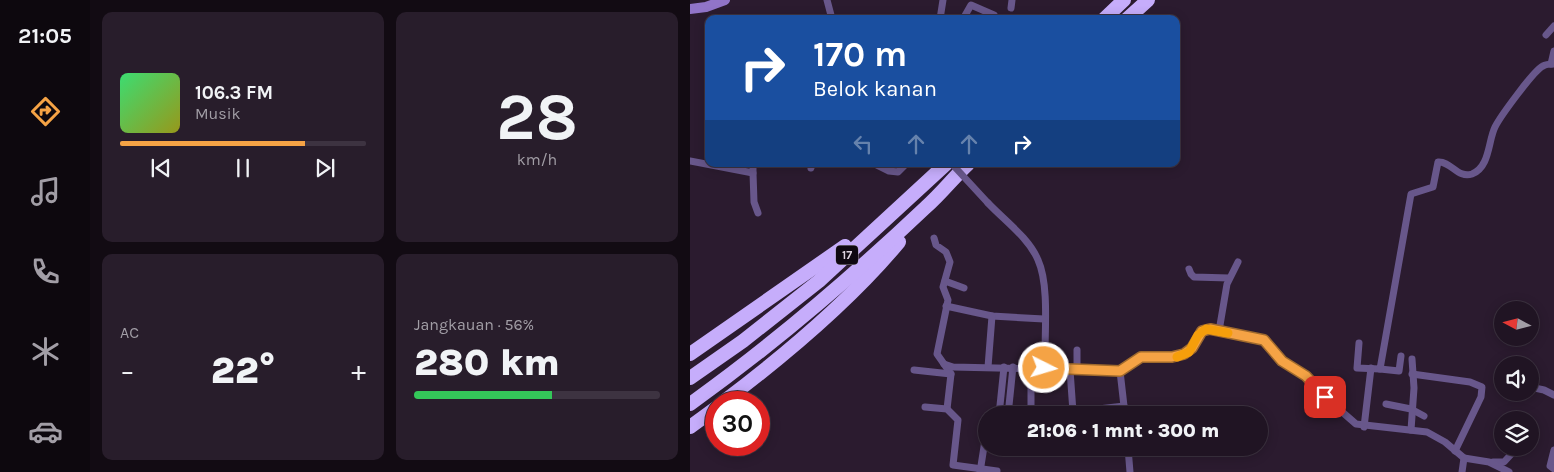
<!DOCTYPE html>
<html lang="id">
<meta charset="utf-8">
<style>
body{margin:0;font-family:Karla,sans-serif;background:#281d2b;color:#f1f3f6;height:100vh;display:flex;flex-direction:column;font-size:19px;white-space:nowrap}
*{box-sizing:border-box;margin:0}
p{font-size:16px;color:#a29ea6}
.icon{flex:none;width:28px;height:28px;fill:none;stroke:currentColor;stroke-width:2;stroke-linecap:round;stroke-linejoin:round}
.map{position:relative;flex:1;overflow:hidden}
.panel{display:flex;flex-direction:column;gap:12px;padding:12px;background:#120b13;width:600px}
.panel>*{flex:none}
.top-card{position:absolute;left:15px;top:15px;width:475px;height:152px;border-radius:10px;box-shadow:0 2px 12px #0003,0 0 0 1px #3d3341;background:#1a4fa0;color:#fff;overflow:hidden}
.needle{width:32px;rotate:277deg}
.controls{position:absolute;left:804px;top:301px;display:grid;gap:10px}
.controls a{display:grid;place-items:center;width:45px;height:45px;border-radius:50%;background:#201423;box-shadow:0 2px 12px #0003,0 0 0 1px #3d3341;font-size:25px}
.speed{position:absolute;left:15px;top:391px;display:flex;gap:10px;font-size:25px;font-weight:700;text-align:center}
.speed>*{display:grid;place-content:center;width:65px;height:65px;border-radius:50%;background:#201423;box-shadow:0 2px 12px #0003,0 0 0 1px #3d3341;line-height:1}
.speed .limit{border:8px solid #d22;background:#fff;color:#111}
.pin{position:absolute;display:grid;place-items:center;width:42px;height:42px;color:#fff;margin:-21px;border-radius:10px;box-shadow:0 2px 8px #0006}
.me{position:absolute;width:55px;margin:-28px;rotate:95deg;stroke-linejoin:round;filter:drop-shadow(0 0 4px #0008)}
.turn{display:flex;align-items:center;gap:18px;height:105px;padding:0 25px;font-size:22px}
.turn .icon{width:65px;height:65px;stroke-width:2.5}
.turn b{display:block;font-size:35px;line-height:42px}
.lanes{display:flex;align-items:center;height:48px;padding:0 25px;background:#0003;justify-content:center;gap:25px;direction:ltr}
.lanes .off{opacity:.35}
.big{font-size:38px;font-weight:800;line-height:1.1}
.panel .widget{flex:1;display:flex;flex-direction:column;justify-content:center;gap:8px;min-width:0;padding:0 18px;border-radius:10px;background:#281d2b}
.panel .dial{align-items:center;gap:0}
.dial b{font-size:65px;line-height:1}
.song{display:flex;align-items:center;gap:15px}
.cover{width:60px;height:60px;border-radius:8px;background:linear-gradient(135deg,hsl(140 70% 55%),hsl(60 70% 35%))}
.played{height:5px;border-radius:2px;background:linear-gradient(90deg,#f5a345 75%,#3d3341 75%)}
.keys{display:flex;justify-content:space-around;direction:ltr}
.heat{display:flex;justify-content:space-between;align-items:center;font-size:28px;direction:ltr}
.charge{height:8px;border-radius:4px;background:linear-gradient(90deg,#34c759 56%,#3d3341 0)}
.panel .tiles{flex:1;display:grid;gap:12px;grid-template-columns:repeat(2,1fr)}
.trip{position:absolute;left:288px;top:406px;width:290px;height:50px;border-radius:25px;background:#201423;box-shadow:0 2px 12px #0003,0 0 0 1px #3d3341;font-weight:800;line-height:50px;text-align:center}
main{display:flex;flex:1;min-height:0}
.menu{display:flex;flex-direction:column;width:90px;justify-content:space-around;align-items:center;background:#0d080e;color:#a29ea6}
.menu .icon{width:35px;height:35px}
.menu .on{color:#f5a345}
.menu b{font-size:22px;color:#f1f3f6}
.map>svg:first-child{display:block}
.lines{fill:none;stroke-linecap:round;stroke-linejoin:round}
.minor{stroke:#68578b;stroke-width:7}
.secondary{stroke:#9174c8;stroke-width:10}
.motorway{stroke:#c6adfb;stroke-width:14}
.minor-bridge{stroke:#68578b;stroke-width:7}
.route-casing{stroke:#9f6a2d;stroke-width:12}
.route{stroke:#f5a345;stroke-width:9}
.slow{stroke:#f59e0b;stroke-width:9}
.labels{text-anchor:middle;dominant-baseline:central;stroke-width:5;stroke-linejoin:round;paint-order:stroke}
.shield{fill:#0f0811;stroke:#9f95a1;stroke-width:1}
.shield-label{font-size:12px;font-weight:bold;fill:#ddd2df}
</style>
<main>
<nav class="menu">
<b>21:05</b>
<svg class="icon on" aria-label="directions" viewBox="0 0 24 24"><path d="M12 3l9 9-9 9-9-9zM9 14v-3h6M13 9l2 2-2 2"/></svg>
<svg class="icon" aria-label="music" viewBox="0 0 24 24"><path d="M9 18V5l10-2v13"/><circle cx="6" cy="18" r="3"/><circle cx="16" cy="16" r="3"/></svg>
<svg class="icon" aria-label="phone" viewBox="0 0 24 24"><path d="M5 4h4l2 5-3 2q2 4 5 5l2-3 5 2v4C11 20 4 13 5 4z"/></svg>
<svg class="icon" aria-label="climate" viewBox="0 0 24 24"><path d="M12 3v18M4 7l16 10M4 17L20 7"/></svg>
<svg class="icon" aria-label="car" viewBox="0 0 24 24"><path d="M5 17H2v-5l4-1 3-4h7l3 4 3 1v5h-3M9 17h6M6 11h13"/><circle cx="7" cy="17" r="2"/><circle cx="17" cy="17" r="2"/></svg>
</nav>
<section class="panel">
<div class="tiles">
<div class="widget">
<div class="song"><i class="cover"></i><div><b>106.3 FM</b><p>Musik</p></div></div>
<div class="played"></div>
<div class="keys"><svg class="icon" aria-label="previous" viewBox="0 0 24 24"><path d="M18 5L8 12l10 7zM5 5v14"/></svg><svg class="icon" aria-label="pause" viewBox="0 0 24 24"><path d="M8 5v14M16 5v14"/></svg><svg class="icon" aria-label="next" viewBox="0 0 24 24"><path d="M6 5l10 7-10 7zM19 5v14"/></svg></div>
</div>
<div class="widget dial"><b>28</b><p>km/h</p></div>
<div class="widget"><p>AC</p>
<div class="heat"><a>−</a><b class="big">22°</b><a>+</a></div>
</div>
<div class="widget"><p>Jangkauan · 56%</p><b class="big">280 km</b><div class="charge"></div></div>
</div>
</section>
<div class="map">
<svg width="864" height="472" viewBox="0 0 864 472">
<rect width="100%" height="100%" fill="#2b1b2f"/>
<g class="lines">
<g class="minor">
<polyline points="137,0 142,19"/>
<polyline points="321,8 322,0"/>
<polyline points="250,19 253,0"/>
<polyline points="273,19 281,5 304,15"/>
<polyline points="856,35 864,26"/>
<polyline points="861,64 864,51"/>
<polyline points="0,161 63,173 63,164"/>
<polyline points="185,164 199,171 208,172 216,164"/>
<polyline points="121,168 122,164"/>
<polyline points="63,173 64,202 68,213"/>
<path d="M298 203C314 220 339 238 348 260 360 286 354 338 355 367"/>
<polyline points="244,238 246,245 256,252 260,262 253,287 258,300 247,354 261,374 257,409"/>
<polyline points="499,269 501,274 504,277 539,278"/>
<polyline points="255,281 274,288"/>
<polyline points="256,306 302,316 354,319"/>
<polyline points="529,331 537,284 548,262"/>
<path d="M669 343 667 368 690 369 721 194 743 187 748 162C761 161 768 179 782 174 800 167 798 141 805 127 810 117 844 70 853 66 856 64 860 64 864 64"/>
<polyline points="254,364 263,367 430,371 451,357 482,357 499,352 512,331 525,329 573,340 592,361 616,376 635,397 666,424 737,432 755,442 774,458 799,462 819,472"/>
<polyline points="298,367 302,316"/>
<polyline points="690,369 709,371 711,356"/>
<polyline points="224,370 261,374"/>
<polyline points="380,370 383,412 434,406"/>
<polyline points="387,370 387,350"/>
<polyline points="430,371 435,415"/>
<polyline points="722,374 780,382 792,387 791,397 765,451"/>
<polyline points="840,387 854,390 864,395"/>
<polyline points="696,404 721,409 734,416"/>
<polyline points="235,407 257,409 268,420 263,465 307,471"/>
<polyline points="309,415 314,367"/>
<polyline points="318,415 323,367"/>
<polyline points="341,415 341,368"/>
<polyline points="359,415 383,412"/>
<polyline points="674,427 681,368"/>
<polyline points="721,430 724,388 722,359"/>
<polyline points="438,448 440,472"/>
<polyline points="864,450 860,466 864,469"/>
<polyline points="803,462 814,462 826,449"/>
<polyline points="290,472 296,434"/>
<polyline points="772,472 774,458"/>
</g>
<polyline class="secondary" points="0,9 16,7 35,0"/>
<g class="motorway">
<polyline points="414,19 434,0"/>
<polyline points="437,19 458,0"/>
<polyline points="0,354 155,246"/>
<polyline points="0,378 53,341 129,281 256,164"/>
<path d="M33 402C94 356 160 301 209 242"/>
<path d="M0 404C84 344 162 277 236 207 251 194 264 177 278 164"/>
<polyline points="0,427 26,408"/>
</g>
<polyline class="minor-bridge" points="262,164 298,203"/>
</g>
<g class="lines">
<g class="route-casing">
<polyline id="route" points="354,368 430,371 451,357 482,357 494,354 502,348 512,331 520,329 574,340 592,361 616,376 635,397"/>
</g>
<use href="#route" class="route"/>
<polyline class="slow" points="487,357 499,352 508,335 516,329 538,333"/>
</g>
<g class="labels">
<rect class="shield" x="146" y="245.5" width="22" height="19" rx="4"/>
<g class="shield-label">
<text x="157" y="255">17</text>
</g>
</g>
</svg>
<div class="controls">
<a><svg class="needle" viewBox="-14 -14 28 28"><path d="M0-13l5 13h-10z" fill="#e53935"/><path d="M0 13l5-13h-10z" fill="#a29ea6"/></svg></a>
<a><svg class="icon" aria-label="sound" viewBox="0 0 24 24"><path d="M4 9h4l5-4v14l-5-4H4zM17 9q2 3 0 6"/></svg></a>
<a><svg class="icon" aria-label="layers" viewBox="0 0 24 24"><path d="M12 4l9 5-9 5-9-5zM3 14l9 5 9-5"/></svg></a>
</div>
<div class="speed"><div class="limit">30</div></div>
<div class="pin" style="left:635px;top:397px;background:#d93025"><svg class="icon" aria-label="arrive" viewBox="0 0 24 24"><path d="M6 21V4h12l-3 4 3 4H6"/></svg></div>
<svg class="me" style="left:354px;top:368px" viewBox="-20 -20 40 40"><circle r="17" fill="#f5a345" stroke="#fff" stroke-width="3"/><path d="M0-11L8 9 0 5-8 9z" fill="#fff"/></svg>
<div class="trip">21:06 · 1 mnt · 300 m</div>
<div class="top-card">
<div class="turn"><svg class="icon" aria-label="right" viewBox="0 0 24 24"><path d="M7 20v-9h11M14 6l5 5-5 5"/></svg><div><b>170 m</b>Belok kanan</div></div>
<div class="lanes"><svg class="icon off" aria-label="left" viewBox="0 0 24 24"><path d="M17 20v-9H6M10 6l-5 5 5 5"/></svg><svg class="icon off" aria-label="ahead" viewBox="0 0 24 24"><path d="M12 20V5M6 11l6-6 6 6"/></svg><svg class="icon off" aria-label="ahead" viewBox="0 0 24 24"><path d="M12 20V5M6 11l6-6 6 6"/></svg><svg class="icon" aria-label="right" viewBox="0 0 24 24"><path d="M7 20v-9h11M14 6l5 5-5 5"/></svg></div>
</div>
</div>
</main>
